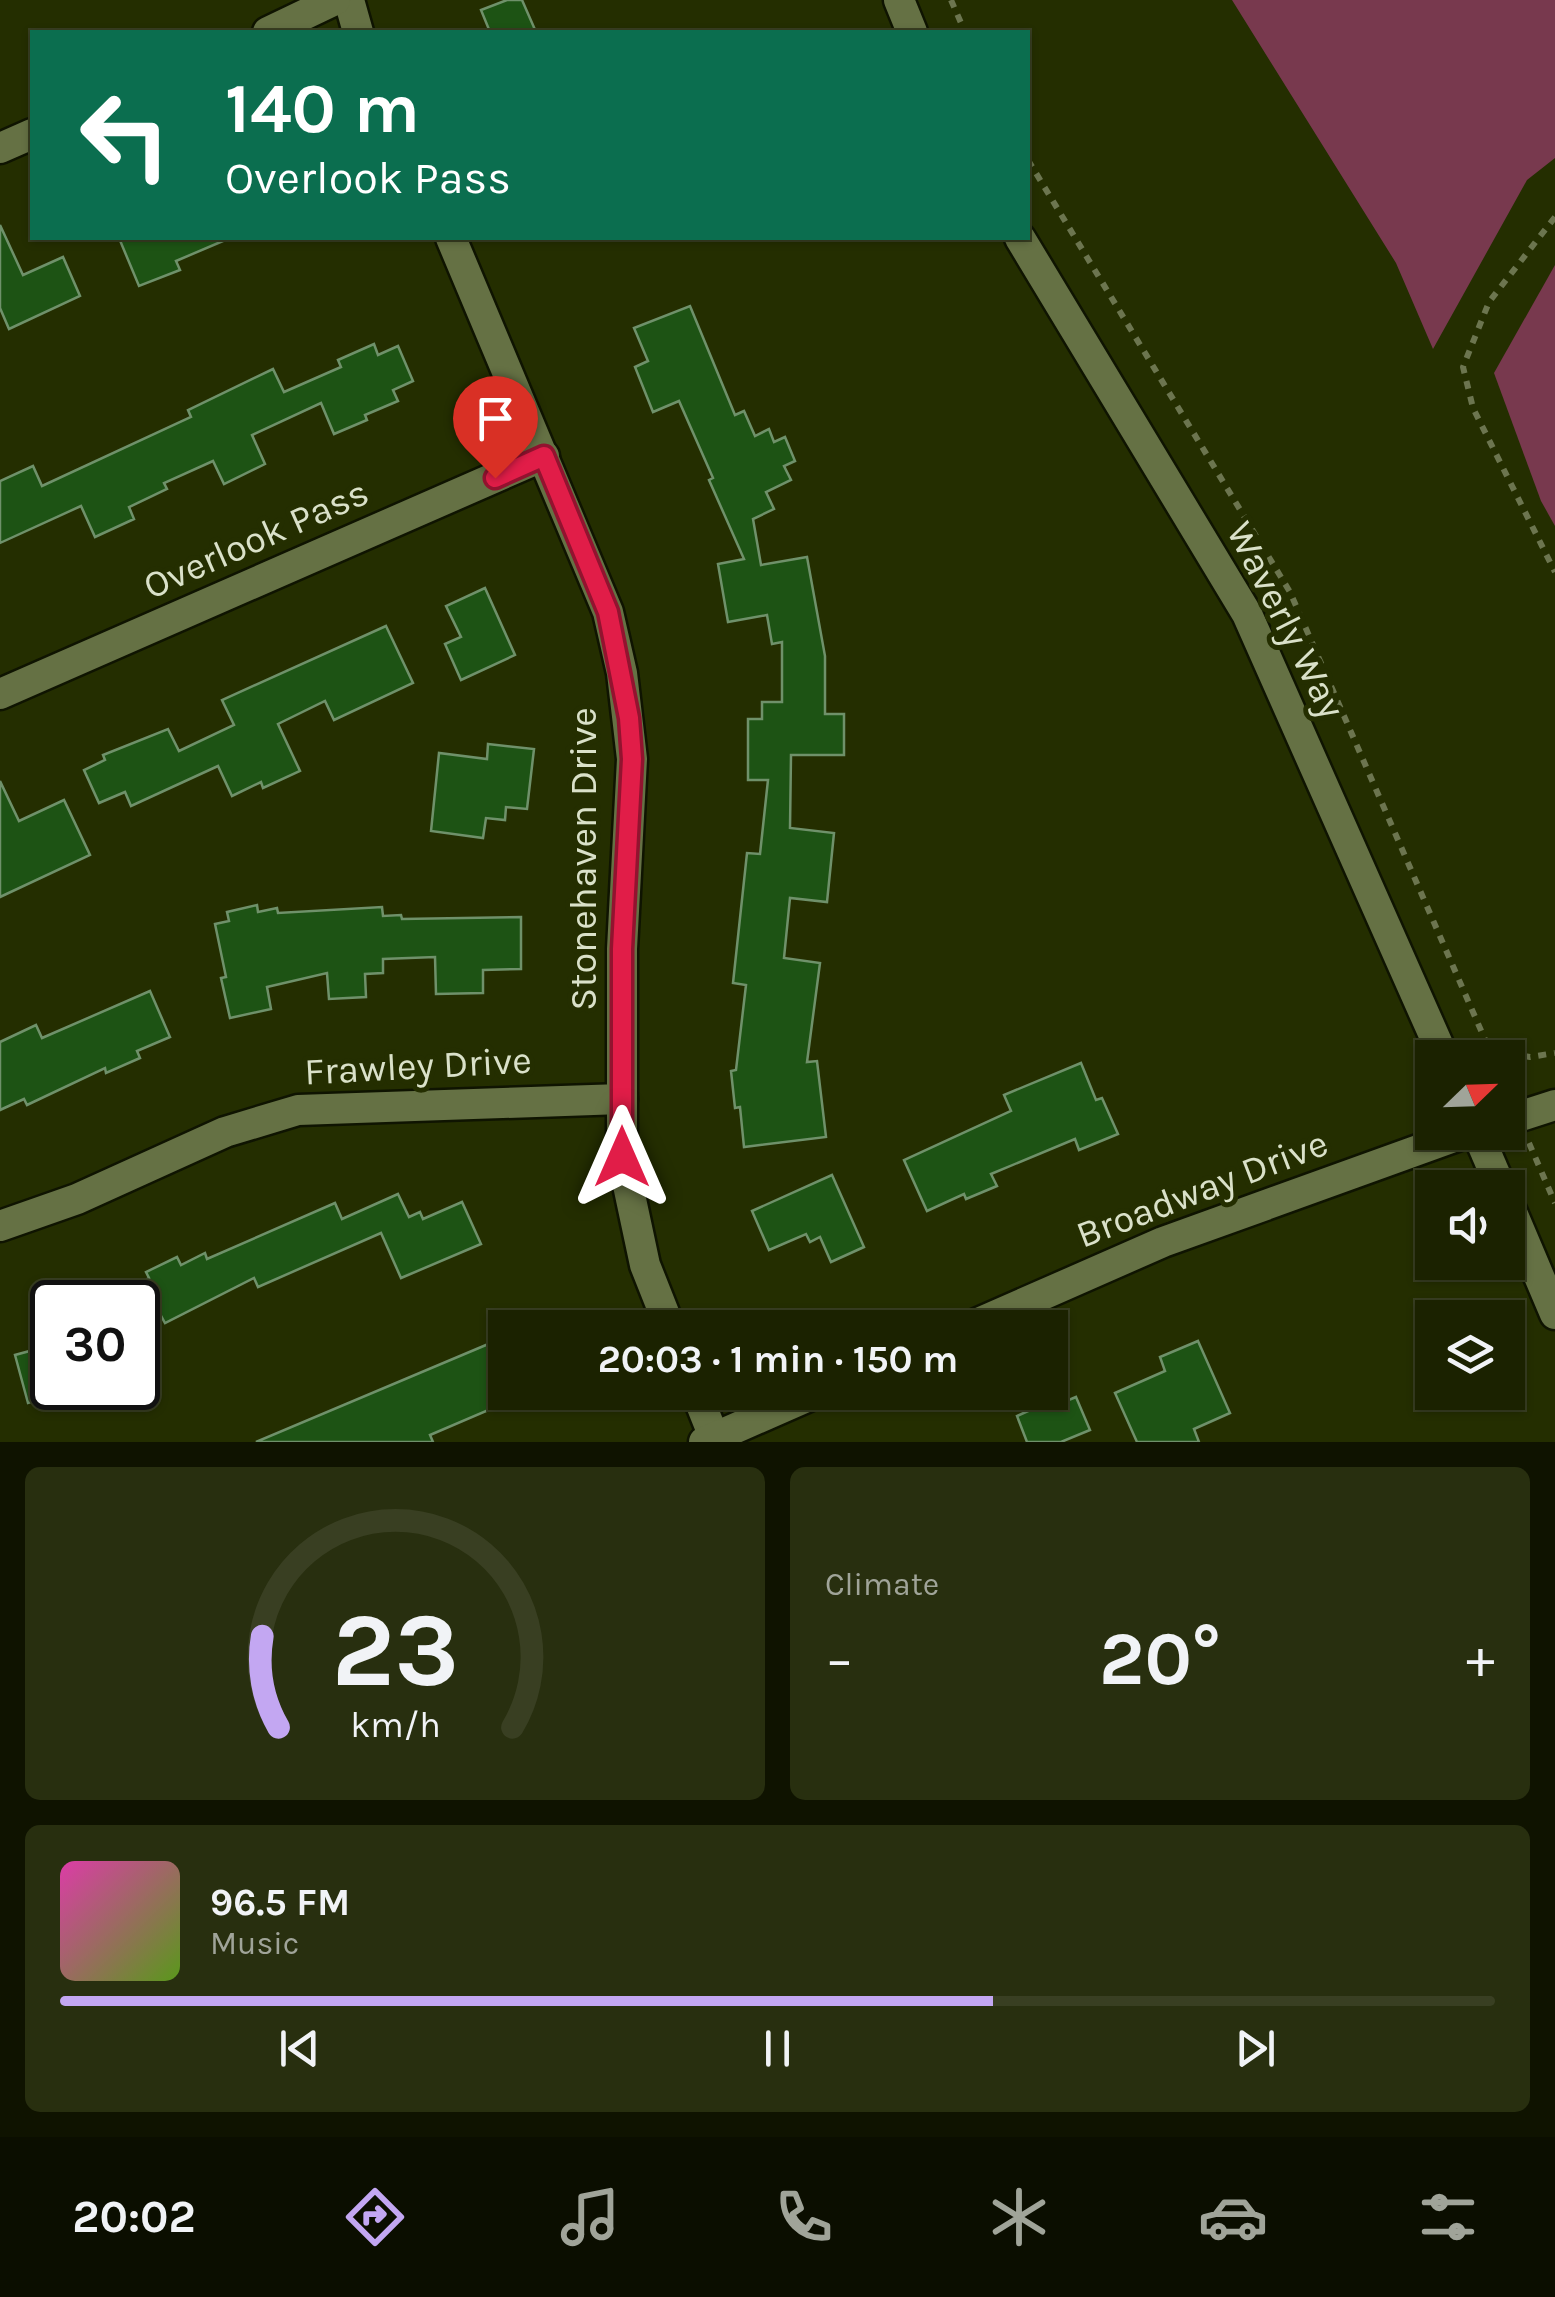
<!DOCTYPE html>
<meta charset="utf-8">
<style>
body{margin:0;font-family:Karla,sans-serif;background:#282f0f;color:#f1f3f6;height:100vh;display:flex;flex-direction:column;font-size:38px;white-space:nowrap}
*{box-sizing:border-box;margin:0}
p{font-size:32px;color:#a0a499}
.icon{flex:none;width:55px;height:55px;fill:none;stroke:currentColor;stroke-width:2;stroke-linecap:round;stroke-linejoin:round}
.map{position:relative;height:1442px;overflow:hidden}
.drawer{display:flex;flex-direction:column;gap:25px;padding:25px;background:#0f1300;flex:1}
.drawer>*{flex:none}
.hud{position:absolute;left:30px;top:30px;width:1000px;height:210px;border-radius:0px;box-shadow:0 2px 8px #0004,0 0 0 2px #393f22;background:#0b6e4f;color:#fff;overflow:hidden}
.needle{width:65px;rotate:67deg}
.tools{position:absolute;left:1415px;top:1040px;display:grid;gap:20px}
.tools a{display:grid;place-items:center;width:110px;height:110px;border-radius:0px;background:#1b2200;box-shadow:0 2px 8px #0004,0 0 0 2px #393f22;font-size:50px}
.speed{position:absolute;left:30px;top:1280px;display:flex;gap:20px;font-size:50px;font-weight:700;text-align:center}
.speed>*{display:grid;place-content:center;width:130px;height:130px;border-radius:50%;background:#1b2200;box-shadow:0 2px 8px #0004,0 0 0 2px #393f22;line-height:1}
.speed .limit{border:5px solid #111;border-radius:15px;background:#fff;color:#111}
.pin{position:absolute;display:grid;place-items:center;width:85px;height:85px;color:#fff;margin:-102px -42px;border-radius:50% 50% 50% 0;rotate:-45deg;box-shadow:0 0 10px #0007}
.pin .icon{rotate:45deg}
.me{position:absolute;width:110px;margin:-55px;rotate:0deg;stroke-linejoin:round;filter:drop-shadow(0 0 8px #0008)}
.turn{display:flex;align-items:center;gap:35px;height:210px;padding:0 30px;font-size:45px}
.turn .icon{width:130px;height:130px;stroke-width:2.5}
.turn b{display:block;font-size:70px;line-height:85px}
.big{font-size:75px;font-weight:700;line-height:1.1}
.drawer .tile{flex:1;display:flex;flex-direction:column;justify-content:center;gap:15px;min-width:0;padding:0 35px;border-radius:15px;background:#282f0f}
.drawer .dial{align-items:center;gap:0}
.dial svg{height:260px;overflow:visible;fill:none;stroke:#393f22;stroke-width:7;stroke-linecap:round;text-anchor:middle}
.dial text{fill:#f1f3f6;stroke:none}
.song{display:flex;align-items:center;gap:30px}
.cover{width:120px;height:120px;border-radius:15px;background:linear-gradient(135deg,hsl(320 70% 55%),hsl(90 70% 35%))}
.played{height:10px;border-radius:5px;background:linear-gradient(90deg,#c3a7f2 65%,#393f22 65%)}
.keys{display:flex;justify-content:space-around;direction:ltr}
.heat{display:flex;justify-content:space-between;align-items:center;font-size:55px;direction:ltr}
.drawer .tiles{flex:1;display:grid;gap:25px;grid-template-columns:1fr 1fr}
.tile:last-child{grid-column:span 2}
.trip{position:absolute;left:488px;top:1310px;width:580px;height:100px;border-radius:0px;background:#1b2200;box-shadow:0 2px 8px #0004,0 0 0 2px #393f22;font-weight:700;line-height:100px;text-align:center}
.dock{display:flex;height:160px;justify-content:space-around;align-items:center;background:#0b0e00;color:#a0a499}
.dock .icon{width:70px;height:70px}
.dock .active{color:#c3a7f2}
.dock b{font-size:45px;color:#f1f3f6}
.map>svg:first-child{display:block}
.green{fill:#78394e}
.building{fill:#1d5314;stroke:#6f916a;stroke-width:2.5}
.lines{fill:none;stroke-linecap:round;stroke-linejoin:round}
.minor-casing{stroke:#0f1401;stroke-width:35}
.path{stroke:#6c754f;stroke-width:6;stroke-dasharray:8 8;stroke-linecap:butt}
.minor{stroke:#657144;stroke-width:30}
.route-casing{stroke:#92132f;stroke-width:25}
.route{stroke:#e11d48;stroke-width:18}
.labels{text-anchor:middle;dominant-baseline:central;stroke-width:10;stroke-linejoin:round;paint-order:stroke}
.street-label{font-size:38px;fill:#dae1c9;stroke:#242e00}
</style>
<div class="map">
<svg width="1555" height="1442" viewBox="0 0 1555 1442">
<rect width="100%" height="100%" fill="#242e00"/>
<g class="green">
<polygon points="1232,0 1555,0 1555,158 1527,180 1433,349 1396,263"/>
<polygon points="1555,265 1555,526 1541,501 1494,373"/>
</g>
<g class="building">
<polygon points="507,0 522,0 536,32 490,32 481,10"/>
<polygon points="0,225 23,275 63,257 80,296 9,329 0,308"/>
<polygon points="119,238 230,238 176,261 180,270 139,286"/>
<polygon points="690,306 735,415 744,411 755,436 769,429 774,442 785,437 795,461 784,466 791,480 766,492 774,509 753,519 761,565 807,557 825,656 825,714 844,714 844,755 791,755 790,828 834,833 827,902 790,898 784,958 820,963 807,1062 817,1061 826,1137 744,1147 740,1107 735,1108 731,1071 736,1070 746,985 733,983 747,853 760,854 768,780 748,780 748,719 762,719 762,702 782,702 782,642 772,644 767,615 728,622 718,564 744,559 709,480 713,478 679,401 653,412 635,367 648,361 634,328"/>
<polygon points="374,344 378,355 398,346 413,381 393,390 398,401 365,415 367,420 334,434 321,403 252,435 265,464 224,484 213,461 164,483 167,489 129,507 134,519 95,537 81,506 0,543 0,481 33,466 42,486 191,417 188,410 273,369 284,392 341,367 338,360"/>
<polygon points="485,588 515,655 461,680 445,644 461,637 446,606"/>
<polygon points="386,626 413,683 334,720 325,701 278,724 300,771 263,788 261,782 232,796 218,766 131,806 125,792 99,803 84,770 105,760 103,755 168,729 179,751 234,725 222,700"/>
<polygon points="488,744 534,749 527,809 506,807 505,820 486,818 483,838 431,831 439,753 487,759"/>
<polygon points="0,781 19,821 64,800 90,855 0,897"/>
<polygon points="257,905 258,912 277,908 278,913 382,907 383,916 401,915 402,919 521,917 521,969 483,970 483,993 436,994 435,957 383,959 383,973 365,974 366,997 329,999 327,973 267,987 271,1009 230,1018 221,978 226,977 215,924 229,921 227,912"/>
<polygon points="150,991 170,1037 137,1051 140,1058 106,1073 105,1068 27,1105 24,1099 0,1110 0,1042 36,1025 42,1038"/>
<polygon points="1081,1063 1096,1100 1102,1098 1118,1134 1079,1150 1075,1139 991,1174 997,1186 966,1199 964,1194 927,1211 904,1160 1011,1111 1004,1095"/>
<polygon points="832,1175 864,1247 831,1262 820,1237 810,1242 806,1234 769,1250 752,1211"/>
<polygon points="398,1194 409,1217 420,1212 423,1219 462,1202 481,1244 401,1278 381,1233 258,1287 254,1278 165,1323 160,1314 139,1324 138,1302 129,1302 123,1291 149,1278 146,1272 177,1257 181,1265 205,1253 207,1259 335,1203 342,1219"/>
<polygon points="505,1337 505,1403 430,1435 433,1442 256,1442"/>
<polygon points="1198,1341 1230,1413 1194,1429 1199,1442 1137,1442 1115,1393 1165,1371 1160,1357"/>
<polygon points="52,1345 52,1396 28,1403 15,1355"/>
<polygon points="1076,1397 1090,1430 1061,1442 1027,1442 1017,1416 1057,1398 1059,1404"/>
</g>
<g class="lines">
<g class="minor-casing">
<g id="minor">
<polyline points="349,0 358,32"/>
<polyline points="899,0 912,32"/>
<polyline points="268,32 335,0"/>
<polyline points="0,148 32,134"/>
<polyline points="451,238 608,612 622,673 632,759 622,949 622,1157 645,1265 670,1328"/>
<polyline points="1020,238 1247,614 1444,1058"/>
<polyline points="0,694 544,456"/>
<polyline points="1508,1120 1555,1105"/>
<polyline points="1477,1132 1501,1188"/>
<polyline points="1508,1203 1555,1314"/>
<polyline points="0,1226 77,1199 225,1132 298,1110 622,1099"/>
<polyline points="967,1328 1163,1242 1468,1132"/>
<polyline points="696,1392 716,1442"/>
<polyline points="704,1442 818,1392"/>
</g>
</g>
<g class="path">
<polyline points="951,0 965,32"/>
<polyline points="1028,160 1290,592 1493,1058"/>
<polyline points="1555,217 1489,302 1463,367 1473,408 1555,572"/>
<polyline points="1491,1050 1530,1057 1555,1053"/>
<polyline points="1529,1143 1555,1203"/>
</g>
<use href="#minor" class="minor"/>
</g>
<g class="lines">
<g class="route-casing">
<polyline id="route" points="495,478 544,456 608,612 629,718 632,759 622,949 622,1157"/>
</g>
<use href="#route" class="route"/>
</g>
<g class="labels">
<g class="street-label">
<text transform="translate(256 539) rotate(-24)">Overlook Pass</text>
<text transform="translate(1286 620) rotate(63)">Waverly Way</text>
<text transform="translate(583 859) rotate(-90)">Stonehaven Drive</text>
<text transform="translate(418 1066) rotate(-3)">Frawley Drive</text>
<text transform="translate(1202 1189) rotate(-21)">Broadway Drive</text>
</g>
</g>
</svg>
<div class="tools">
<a><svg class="needle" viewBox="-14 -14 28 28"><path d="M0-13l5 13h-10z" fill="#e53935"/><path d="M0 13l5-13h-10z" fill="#a0a499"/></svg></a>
<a><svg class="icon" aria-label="sound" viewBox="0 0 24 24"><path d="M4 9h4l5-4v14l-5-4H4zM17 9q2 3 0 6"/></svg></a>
<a><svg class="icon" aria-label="layers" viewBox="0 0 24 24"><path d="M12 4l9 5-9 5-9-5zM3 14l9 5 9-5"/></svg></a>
</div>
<div class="speed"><div class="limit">30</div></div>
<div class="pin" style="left:495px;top:478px;background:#d93025"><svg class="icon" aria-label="arrive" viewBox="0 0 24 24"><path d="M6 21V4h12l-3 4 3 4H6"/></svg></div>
<svg class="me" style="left:622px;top:1157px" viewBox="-20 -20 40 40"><path d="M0-17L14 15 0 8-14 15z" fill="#e11d48" stroke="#fff" stroke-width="4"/></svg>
<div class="trip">20:03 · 1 min · 150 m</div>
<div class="hud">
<div class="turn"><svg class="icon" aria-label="left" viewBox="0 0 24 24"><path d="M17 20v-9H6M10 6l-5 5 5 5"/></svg><div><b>140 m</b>Overlook Pass</div></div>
</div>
</div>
<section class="drawer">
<div class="tiles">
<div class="tile dial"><svg viewBox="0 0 100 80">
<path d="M14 69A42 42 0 1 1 86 69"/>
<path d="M14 69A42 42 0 0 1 9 41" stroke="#c3a7f2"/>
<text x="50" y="56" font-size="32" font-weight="700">23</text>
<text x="50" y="72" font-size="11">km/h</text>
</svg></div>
<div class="tile"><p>Climate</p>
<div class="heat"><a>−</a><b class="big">20°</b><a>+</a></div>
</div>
<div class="tile">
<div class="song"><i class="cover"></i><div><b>96.5 FM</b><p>Music</p></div></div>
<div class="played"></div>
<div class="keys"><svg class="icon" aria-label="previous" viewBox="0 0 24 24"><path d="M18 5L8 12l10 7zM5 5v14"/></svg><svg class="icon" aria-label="pause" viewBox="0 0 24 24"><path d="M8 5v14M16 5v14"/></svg><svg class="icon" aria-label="next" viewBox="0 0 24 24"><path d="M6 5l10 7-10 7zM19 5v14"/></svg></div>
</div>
</div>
</section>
<nav class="dock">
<b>20:02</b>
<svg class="icon active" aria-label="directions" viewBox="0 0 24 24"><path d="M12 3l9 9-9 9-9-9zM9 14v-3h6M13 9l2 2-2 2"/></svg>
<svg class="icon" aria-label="music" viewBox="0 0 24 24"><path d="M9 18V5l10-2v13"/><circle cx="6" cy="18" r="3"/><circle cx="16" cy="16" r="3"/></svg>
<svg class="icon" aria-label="phone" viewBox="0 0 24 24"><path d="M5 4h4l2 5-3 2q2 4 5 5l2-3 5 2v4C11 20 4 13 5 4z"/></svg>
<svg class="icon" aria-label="climate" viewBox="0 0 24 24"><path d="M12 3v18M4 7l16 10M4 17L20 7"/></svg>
<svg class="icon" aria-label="car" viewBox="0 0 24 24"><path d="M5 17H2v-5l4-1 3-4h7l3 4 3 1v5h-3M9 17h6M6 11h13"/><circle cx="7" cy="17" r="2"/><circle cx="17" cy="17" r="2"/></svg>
<svg class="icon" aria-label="filters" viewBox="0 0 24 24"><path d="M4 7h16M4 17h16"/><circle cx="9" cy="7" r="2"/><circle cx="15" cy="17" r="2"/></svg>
</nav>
